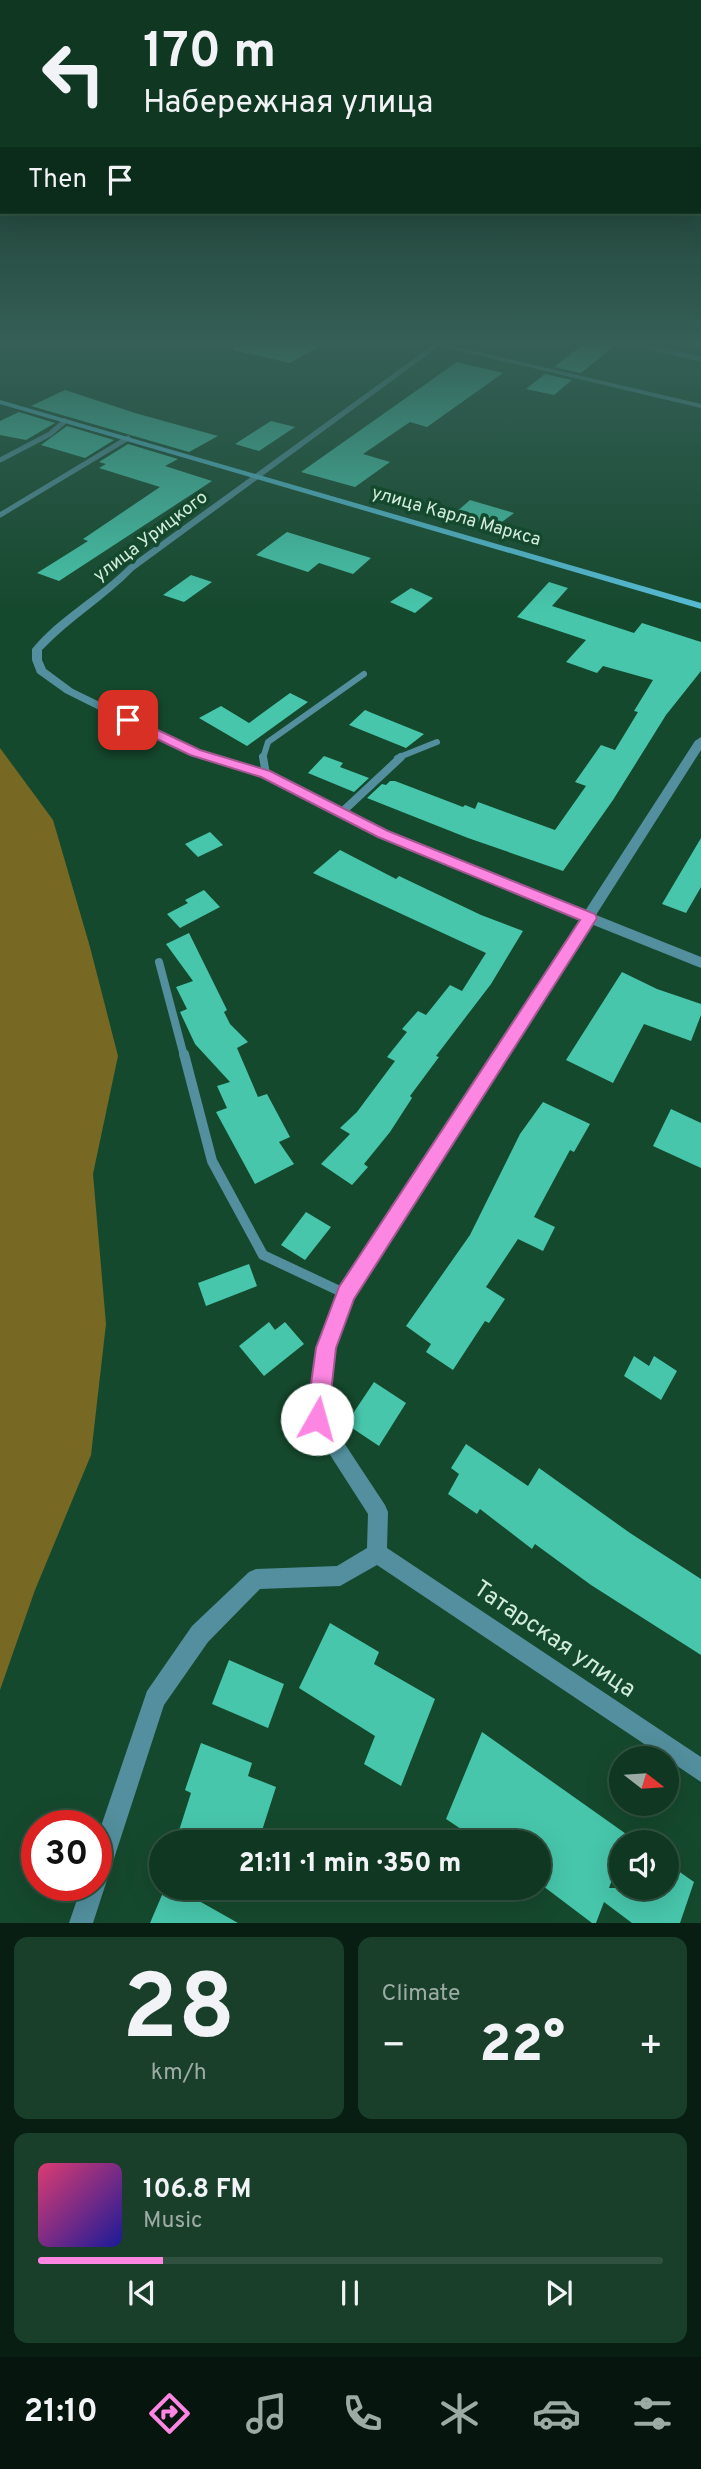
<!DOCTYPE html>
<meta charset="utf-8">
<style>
body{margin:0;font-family:Overpass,sans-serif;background:#193f2a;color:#f1f3f6;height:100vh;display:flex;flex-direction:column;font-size:26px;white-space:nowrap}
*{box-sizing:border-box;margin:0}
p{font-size:23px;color:#9caca5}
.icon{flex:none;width:38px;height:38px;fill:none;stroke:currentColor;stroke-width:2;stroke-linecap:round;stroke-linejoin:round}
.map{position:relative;height:1923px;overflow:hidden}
.details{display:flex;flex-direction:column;gap:14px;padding:14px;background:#091e13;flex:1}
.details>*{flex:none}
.top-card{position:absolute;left:0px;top:0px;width:702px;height:214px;box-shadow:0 7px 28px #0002,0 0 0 2px #305140;background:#103722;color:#f1f3f6;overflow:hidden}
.needle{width:46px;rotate:107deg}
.fabs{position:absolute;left:609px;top:1746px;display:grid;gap:14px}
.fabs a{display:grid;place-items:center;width:70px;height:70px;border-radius:50%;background:#103722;box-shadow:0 7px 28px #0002,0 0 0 2px #305140;font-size:35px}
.speed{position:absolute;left:21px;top:1810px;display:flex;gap:14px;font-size:35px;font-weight:700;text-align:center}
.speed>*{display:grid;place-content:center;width:91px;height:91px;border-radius:50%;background:#103722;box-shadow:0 7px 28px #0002,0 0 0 2px #305140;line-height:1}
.speed .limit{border:10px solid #d22;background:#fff;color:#111}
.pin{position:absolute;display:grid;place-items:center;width:60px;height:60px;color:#fff;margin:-30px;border-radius:14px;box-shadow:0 4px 10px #0006}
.me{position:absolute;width:77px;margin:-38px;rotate:7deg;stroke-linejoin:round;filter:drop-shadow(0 0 5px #0008)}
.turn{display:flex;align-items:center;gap:24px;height:147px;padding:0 28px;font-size:32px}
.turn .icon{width:91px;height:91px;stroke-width:2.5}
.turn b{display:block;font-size:49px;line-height:60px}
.then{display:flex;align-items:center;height:66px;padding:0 28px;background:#0003;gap:14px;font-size:26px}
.big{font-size:52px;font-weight:800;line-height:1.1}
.details .card{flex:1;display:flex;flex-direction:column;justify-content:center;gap:10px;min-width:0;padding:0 24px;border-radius:14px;background:#193f2a}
.details .dial{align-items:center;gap:0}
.dial b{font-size:91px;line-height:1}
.song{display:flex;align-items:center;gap:21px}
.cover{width:84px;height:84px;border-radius:10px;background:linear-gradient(135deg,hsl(340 70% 55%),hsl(240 70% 35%))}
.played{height:7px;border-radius:4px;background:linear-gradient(90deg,#fd86e2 20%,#305140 20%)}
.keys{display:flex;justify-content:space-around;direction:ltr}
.heat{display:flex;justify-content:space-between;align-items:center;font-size:38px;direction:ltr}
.details .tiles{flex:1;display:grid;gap:14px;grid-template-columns:1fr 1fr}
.card:last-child{grid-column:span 2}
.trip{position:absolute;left:149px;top:1830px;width:402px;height:70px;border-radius:35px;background:#103722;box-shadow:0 7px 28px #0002,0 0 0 2px #305140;font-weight:800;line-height:70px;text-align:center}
.tabs{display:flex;height:112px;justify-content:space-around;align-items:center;background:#06160e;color:#9caca5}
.tabs .icon{width:49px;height:49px}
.tabs .on{color:#fd86e2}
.tabs b{font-size:32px;color:#f1f3f6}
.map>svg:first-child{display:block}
.water{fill:#776824}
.building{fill:#47c6ab}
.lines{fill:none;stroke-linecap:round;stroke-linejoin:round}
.service-far3{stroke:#538f9e;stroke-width:5}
.service-far2{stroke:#538f9e;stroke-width:6}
.service-far1{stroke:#538f9e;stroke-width:8}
.service{stroke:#538f9e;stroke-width:10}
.minor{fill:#538f9e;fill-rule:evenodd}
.tertiary{fill:#538f9e;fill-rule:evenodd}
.secondary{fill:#56bcd5;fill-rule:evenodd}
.route{fill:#fd86e2;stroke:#a45793;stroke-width:2}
.labels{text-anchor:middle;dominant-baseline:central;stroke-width:7;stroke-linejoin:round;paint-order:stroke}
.far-street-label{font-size:18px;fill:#d2eddb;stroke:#15492d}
.near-street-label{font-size:24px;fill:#d2eddb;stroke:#15492d}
</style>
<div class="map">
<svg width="701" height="1923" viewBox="0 0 701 1923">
<rect width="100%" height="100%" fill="#15492d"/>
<polygon class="water" points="0,748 53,820 90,947 118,1056 93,1174 106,1324 91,1455 35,1590 0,1690"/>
<g class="building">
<polygon points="234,342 327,342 290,363 233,350"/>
<polygon points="586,342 619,342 581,373 554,367"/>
<polygon points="457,362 503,373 427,427 410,422 363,454 390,462 355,487 301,472"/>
<polygon points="545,374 572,380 554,395 526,389"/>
<polygon points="65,390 135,413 218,436 189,452 31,406"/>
<polygon points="19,412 55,423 26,440 0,435 0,421"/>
<polygon points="271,421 295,427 259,451 235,444"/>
<polygon points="67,426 114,440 85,458 41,445"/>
<polygon points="128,444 178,459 165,466 212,481 59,581 37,573 88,541 83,539 160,487 99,468 106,464 99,462"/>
<polygon points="470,500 514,513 495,527 454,514"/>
<polygon points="287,532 371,558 353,574 319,563 308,572 256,555"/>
<polygon points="191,575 212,582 184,602 163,595"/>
<polygon points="549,582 568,588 552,606 634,633 642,623 701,642 701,671 666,715 613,800 563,871 468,838 367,798 382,784 386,785 390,781 395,781 463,807 465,805 475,809 478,802 555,830 586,786 575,782 601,745 615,750 638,712 634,711 653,680 603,666 597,673 566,662 586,640 517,617"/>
<polygon points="411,588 433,598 415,613 390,602"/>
<polygon points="290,693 308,702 247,746 199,718 221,706 249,723"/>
<polygon points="365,710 372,713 424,734 406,748 349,725"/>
<polygon points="324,756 343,763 340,767 369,778 354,792 308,773"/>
<polygon points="210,832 223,845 198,857 185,844"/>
<polygon points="701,838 701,887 686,913 662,904"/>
<polygon points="340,850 396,879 399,876 481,915 523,931 491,984 436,1056 439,1057 410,1096 412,1098 390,1132 364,1164 368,1167 352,1185 321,1164 350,1134 340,1128 357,1112 395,1061 387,1057 407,1032 402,1029 418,1011 426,1015 450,985 462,991 486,953 313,873"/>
<polygon points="204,890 220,907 180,928 167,914 188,903 185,900"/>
<polygon points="189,933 227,1010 224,1012 230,1024 248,1042 237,1048 258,1097 267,1094 290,1137 279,1142 294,1164 255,1184 216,1112 227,1108 217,1086 230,1082 195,1044 180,1012 187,1009 176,987 193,981 166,944"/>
<polygon points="622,972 657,989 701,1004 701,1015 691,1041 644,1024 613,1083 566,1060"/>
<polygon points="543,1102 590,1124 574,1152 570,1150 534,1217 555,1227 543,1251 518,1239 486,1287 505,1299 489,1323 485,1321 453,1370 426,1352 431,1344 406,1326 470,1235 520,1134"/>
<polygon points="671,1109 701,1123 701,1168 653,1146"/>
<polygon points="306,1212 331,1227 305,1260 281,1245"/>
<polygon points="249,1264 257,1286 206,1306 198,1283"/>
<polygon points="269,1322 275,1330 285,1322 304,1344 264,1376 239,1346"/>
<polygon points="634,1356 649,1366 654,1356 677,1371 661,1400 624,1376"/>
<polygon points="374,1382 406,1403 379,1446 346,1424"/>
<polygon points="466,1444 528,1486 539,1468 630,1533 701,1579 701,1655 591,1585 535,1544 532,1549 480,1509 477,1514 448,1494 459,1474 451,1468"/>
<polygon points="330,1623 379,1652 374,1664 435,1699 401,1786 364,1764 375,1736 299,1688"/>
<polygon points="229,1660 284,1684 268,1728 212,1704"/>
<polygon points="482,1732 629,1836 626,1843 621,1843 621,1855 609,1888 667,1888 667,1863 694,1882 680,1923 632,1923 604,1902 596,1923 592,1923 539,1883 539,1843 482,1843 446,1819"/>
<polygon points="201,1743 252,1763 248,1776 276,1787 258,1843 175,1843 191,1793 185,1790"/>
<polygon points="165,1888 176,1888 238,1923 150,1923"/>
</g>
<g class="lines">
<g class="service-far3">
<polyline points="627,342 701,359"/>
<polyline points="0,460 50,434 65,421"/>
<polyline points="0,515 128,438"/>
</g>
<g class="service-far2">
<polyline points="263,758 268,742 364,674"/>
<polyline points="397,758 437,742"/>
</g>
<g class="service-far1">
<polyline points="263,757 266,774"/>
<polyline points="341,813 401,757"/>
<polyline points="159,962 184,1056"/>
</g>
<polyline class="service" points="184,1054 212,1161 263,1255 346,1294"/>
<path class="minor" d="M437 342H445L134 570C106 599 70 620 42 650V660L46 669 73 689 199 750 270 771 387 831 585 911 695 741 701 737V750L596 915 701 957V968L591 924 353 1298 335 1348 327 1417 385 1505 388 1512 387 1548 701 1757V1782L377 1565 340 1586 260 1589 208 1642 164 1705 93 1923H69L82 1885H96V1841L147 1691 192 1626 249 1572 256 1569 337 1566 367 1548 368 1514 307 1419 317 1348 340 1288 580 919 379 837 262 777 191 756 65 693 37 673 32 660V649C59 616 98 596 128 566Z"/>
<polygon class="tertiary" points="422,342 436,342 701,404 701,408"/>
<polygon class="secondary" points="0,400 701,603 701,609 0,404"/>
</g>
<linearGradient id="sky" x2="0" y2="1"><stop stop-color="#0c2819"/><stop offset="0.56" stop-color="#355f57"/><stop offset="1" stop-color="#355f57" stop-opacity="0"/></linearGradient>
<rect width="701" height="612" fill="url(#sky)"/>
<polygon class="route" points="128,716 200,750 270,771 388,831 595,914 597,918 354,1299 336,1348 328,1419 325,1427 317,1430 310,1427 306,1419 316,1348 339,1287 580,920 378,837 261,777 190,755 124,723 124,717"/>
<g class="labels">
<g class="far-street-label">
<text transform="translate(456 517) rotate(16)">улица Карла Маркса</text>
<text transform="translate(151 537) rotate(-37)">улица Урицкого</text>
</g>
<g class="near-street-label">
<text transform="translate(554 1640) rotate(34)">Татарская улица</text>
</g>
</g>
</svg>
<div class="fabs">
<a><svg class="needle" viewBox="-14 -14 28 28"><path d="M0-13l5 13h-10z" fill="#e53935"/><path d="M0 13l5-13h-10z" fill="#9caca5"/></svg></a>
<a><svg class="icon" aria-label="sound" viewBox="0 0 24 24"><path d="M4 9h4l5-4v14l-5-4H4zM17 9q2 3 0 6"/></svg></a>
</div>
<div class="speed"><div class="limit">30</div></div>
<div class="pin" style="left:128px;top:720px;background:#d93025"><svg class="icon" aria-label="arrive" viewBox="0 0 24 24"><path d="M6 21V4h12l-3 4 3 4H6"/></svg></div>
<svg class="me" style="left:317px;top:1419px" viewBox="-20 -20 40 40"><circle r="19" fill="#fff"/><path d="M0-13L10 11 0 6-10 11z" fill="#fd86e2"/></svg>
<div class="trip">21:11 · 1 min · 350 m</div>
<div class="top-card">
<div class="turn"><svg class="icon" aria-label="left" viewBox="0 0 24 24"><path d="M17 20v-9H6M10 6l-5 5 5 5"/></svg><div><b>170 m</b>Набережная улица</div></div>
<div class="then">Then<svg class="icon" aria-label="arrive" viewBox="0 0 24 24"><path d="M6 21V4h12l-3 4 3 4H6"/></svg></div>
</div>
</div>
<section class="details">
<div class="tiles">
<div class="card dial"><b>28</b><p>km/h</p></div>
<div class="card"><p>Climate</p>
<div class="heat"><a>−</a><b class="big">22°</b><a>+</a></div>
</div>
<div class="card">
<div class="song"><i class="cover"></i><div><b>106.8 FM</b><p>Music</p></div></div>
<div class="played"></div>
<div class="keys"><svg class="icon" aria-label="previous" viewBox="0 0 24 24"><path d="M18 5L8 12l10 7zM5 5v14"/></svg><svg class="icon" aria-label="pause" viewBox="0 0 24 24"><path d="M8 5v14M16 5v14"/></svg><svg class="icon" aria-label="next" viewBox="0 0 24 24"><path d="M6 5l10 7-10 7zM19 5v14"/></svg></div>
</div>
</div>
</section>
<nav class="tabs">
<b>21:10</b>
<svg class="icon on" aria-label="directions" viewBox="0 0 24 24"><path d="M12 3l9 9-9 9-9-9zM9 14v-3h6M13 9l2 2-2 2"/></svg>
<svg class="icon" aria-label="music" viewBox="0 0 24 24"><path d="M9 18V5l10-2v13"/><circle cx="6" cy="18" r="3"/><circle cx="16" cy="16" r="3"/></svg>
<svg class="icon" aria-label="phone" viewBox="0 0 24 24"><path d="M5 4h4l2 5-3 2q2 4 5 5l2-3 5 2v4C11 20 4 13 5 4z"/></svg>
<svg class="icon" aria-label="climate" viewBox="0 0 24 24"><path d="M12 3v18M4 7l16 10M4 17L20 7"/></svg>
<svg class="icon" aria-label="car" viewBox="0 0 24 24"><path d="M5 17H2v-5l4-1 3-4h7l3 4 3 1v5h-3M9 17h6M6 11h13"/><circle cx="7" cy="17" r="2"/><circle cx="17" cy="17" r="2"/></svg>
<svg class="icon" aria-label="filters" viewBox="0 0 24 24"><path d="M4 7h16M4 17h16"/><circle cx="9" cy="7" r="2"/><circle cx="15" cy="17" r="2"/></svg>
</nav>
